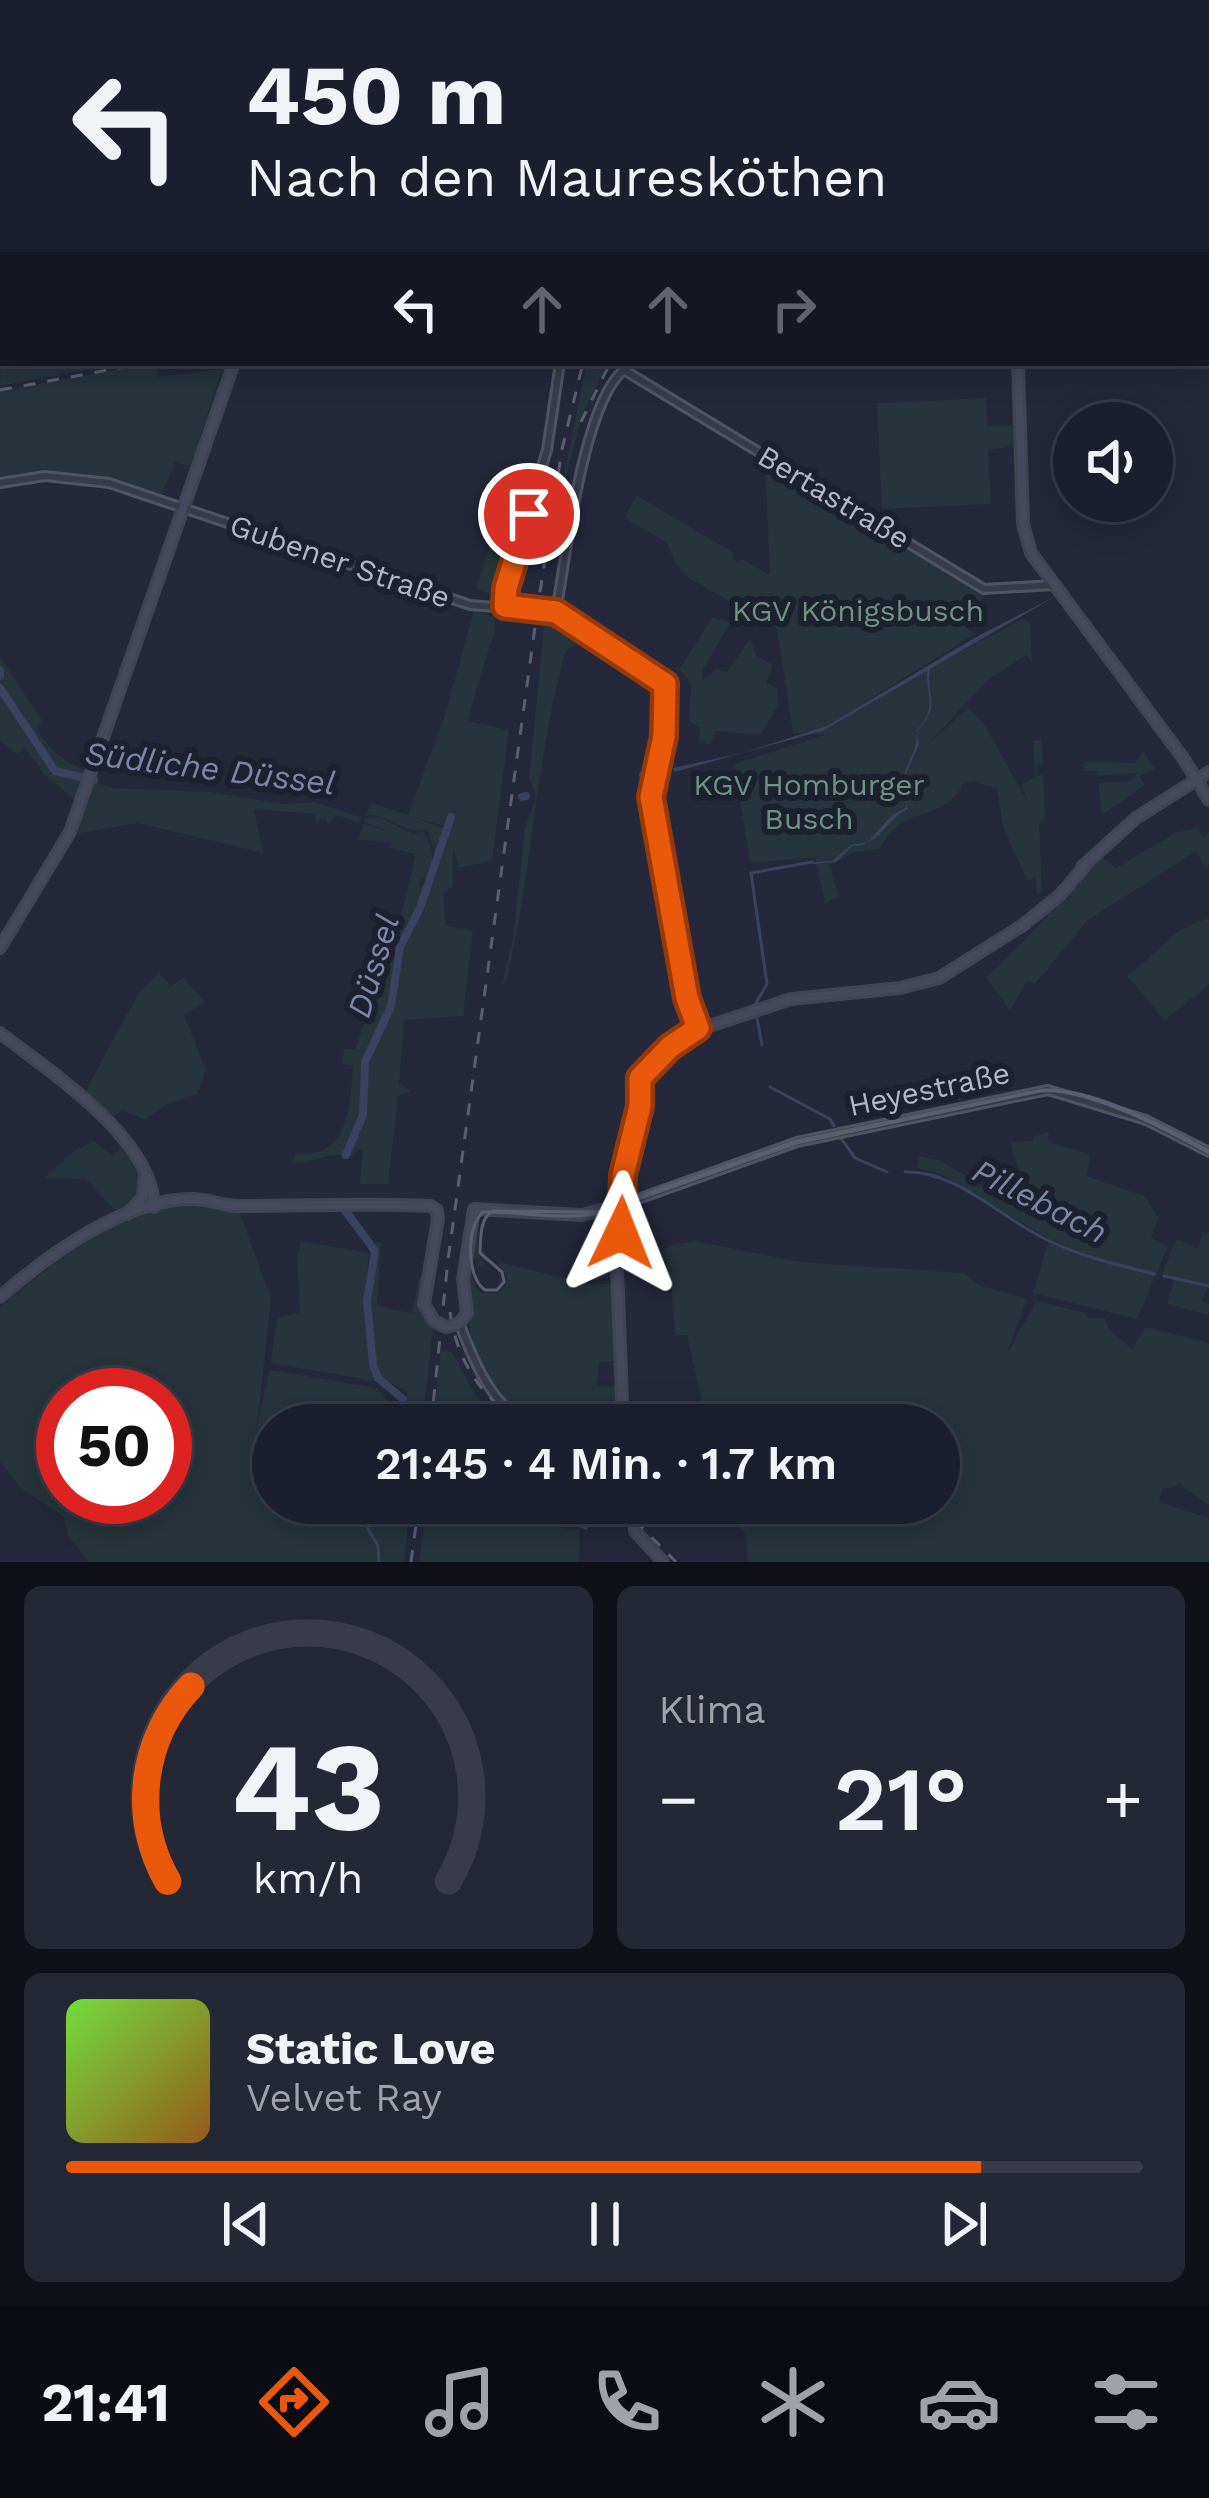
<!DOCTYPE html>
<html lang="de">
<meta charset="utf-8">
<style>
body{margin:0;font-family:"Work Sans",sans-serif;background:#242734;color:#f1f3f6;height:100vh;display:flex;flex-direction:column;font-size:45px;white-space:nowrap}
*{box-sizing:border-box;margin:0}
p{font-size:39px;color:#a0a2a9}
.icon{flex:none;width:66px;height:66px;fill:none;stroke:currentColor;stroke-width:2;stroke-linecap:round;stroke-linejoin:round}
.map{position:relative;height:1562px;overflow:hidden}
.side{display:flex;flex-direction:column;gap:24px;padding:24px;background:#0f1018;flex:1}
.side>*{flex:none}
.banner{position:absolute;left:0px;top:0px;width:1209px;height:366px;box-shadow:0 6px 30px #0003,0 0 0 3px #393c48;background:#1b1e2c;color:#f1f3f6;overflow:hidden}
.tools{position:absolute;left:1053px;top:402px;display:grid;gap:24px}
.tools a{display:grid;place-items:center;width:120px;height:120px;border-radius:50%;background:#1b1e2c;box-shadow:0 6px 30px #0003,0 0 0 3px #393c48;font-size:60px}
.speed{position:absolute;left:36px;top:1368px;display:flex;gap:24px;font-size:60px;font-weight:700;text-align:center}
.speed>*{display:grid;place-content:center;width:156px;height:156px;border-radius:50%;background:#1b1e2c;box-shadow:0 6px 30px #0003,0 0 0 3px #393c48;line-height:1}
.speed .limit{border:18px solid #d22;background:#fff;color:#111}
.pin{position:absolute;display:grid;place-items:center;width:102px;height:102px;color:#fff;margin:-51px;border:6px solid #fff;border-radius:50%;box-shadow:0 3px 12px #0007}
.me{position:absolute;width:132px;margin:-66px;rotate:2deg;stroke-linejoin:round;filter:drop-shadow(0 0 9px #0008)}
.turn{display:flex;align-items:center;gap:42px;height:252px;padding:0 48px;font-size:54px}
.turn .icon{width:156px;height:156px;stroke-width:2.5}
.turn b{display:block;font-size:84px;line-height:102px}
.lanes{display:flex;align-items:center;height:114px;padding:0 48px;background:#0003;justify-content:center;gap:60px;direction:ltr}
.lanes .off{opacity:.35}
.big{font-size:90px;font-weight:600;line-height:1.1}
.side .card{flex:1;display:flex;flex-direction:column;justify-content:center;gap:18px;min-width:0;padding:0 42px;border-radius:18px;background:#242734}
.side .dial{align-items:center;gap:0}
.dial svg{height:312px;overflow:visible;fill:none;stroke:#393c48;stroke-width:7;stroke-linecap:round;text-anchor:middle}
.dial text{fill:#f1f3f6;stroke:none}
.song{display:flex;align-items:center;gap:36px}
.cover{width:144px;height:144px;border-radius:18px;background:linear-gradient(135deg,hsl(100 70% 55%),hsl(30 70% 35%))}
.played{height:12px;border-radius:6px;background:linear-gradient(90deg,#ea580c 85%,#393c48 85%)}
.keys{display:flex;justify-content:space-around;direction:ltr}
.heat{display:flex;justify-content:space-between;align-items:center;font-size:66px;direction:ltr}
.side .tiles{flex:1;display:grid;gap:24px;grid-template-columns:1fr 1fr}
.card:last-child{grid-column:span 2}
.trip{position:absolute;left:252px;top:1404px;width:708px;height:120px;border-radius:60px;background:#1b1e2c;box-shadow:0 6px 30px #0003,0 0 0 3px #393c48;font-weight:600;line-height:120px;text-align:center}
.tab-bar{display:flex;height:192px;justify-content:space-around;align-items:center;background:#0b0c12;color:#a0a2a9}
.tab-bar .icon{width:84px;height:84px}
.tab-bar .current{color:#ea580c}
.tab-bar b{font-size:54px;color:#f1f3f6}
.map>svg:first-child{display:block}
.green{fill:#26343b;fill-rule:evenodd}
.water{fill:#3a4262}
.lines{fill:none;stroke-linecap:round;stroke-linejoin:round}
.stream{stroke:#3a4262;stroke-width:3}
.river{stroke:#3a4262;stroke-width:8}
.tertiary-casing{stroke:#505362;stroke-width:12}
.secondary-casing{stroke:#414453;stroke-width:14}
.tertiary{stroke:#373b4a;stroke-width:6}
.secondary{stroke:#46495d;stroke-width:8}
.tram{stroke:#5a5e71;stroke-width:3}
.rail{stroke:#5a5e71;stroke-width:3;stroke-dasharray:12 12;stroke-linecap:butt}
.secondary-bridge-casing{stroke:#414453;stroke-width:14;stroke-linecap:butt}
.secondary-bridge{stroke:#46495d;stroke-width:8}
.route-casing{stroke:#983908;stroke-width:30}
.route{stroke:#ea580c;stroke-width:21}
.labels{text-anchor:middle;dominant-baseline:central;stroke-width:12;stroke-linejoin:round;paint-order:stroke}
.street-label{font-size:30px;fill:#b3b6c6;stroke:#1d202f}
.park-label{font-size:30px;fill:#6b967e;stroke:#1d202f}
.water-label{font-size:33px;font-style:italic;fill:#7c86ac;stroke:#1d202f}
</style>
<div class="map">
<svg width="1209" height="1562" viewBox="0 0 1209 1562">
<rect width="100%" height="100%" fill="#24283a"/>
<g class="green">
<polygon points="3,275 3,363 124,363 0,386"/>
<path d="M154 363H182L157 368 158 377 222 369 191 466 175 462 161 495C107 477 57 465 0 478V391Z"/>
<polygon points="587,363 608,363 582,415 554,523"/>
<polygon points="986,398 987,426 1013,425 1014,446 988,450 991,504 882,509 877,403"/>
<path d="M765 459 986 594 963 625 975 634 864 703 1022 619 1030 623 1032 663 1026 655 990 678 928 744 968 708 984 724 1029 804 1021 785 1035 776 1033 741 1042 740 1043 764 1036 766 1037 777 1043 774 1045 820 1039 824 1042 890 1037 895 1036 876 1027 881 1003 826 997 789 974 781 963 784C950 816 912 809 891 832 886 837 884 843 879 849L855 852 830 865 838 897 825 903 815 857 750 863 734 764 825 735 793 733 777 629 689 578 675 563 667 543 625 518 636 495 734 553 732 558 738 562 742 559 770 575Z"/>
<polygon points="503,504 517,508 509,567 499,596 476,589"/>
<path d="M474 611 494 617 495 629 467 721 509 730 492 861 458 868 453 847V886L443 893 446 926 473 930 463 1016 404 1020 399 1083 412 1092 398 1096 388 1184H360L363 1149 353 1152V1157C324 1151 317 1163 292 1163L295 1153C349 1162 350 1103 353 1066L342 1064 344 1049H355C379 985 403 922 415 854L390 848V842L358 840 363 824 390 832 364 822 365 818H381L413 834 423 832C434 848 434 861 428 879L421 878 419 887 427 884 413 920 434 880 449 827 413 817 446 829 436 856 427 830C402 834 390 814 366 815L371 803 408 815 445 715Z"/>
<path d="M545 616H556L626 659 581 643 566 650C535 758 533 873 506 983L502 984 513 939 525 828 536 796 529 778Z"/>
<polygon points="712,618 731,622 702,671 703,680 716,669 727,672 750,638 756,655 773,665 766,683 778,689 777,708 760,735 715,731 711,744 699,742 700,728 689,721 691,684 679,669"/>
<path d="M0 657 43 722 35 728C49 748 62 762 85 770L76 801 45 775 24 747 18 755 0 741Z"/>
<polygon points="1143,751 1155,769 1139,776 1145,785 1102,815 1098,783 1130,781 1137,773 1096,776 1099,771 1084,771 1084,761 1135,763"/>
<polygon points="92,781 112,788 210,792 284,804 314,802 361,817 359,823 336,815 328,825 326,819 320,818 317,826 315,814 254,809 263,853 138,823 75,834"/>
<path d="M1197 828 1203 837 1209 834V866L1205 868 1196 851 1087 921 1035 984 1027 981 1010 1011 986 977C1028 940 1063 897 1102 857L1116 868 1177 832Z"/>
<polygon points="1209,917 1209,985 1164,1020 1128,976 1179,931"/>
<polygon points="159,973 171,987 183,977 205,1002 184,1015 206,1070 197,1094 165,1105 145,1120 123,1110 111,1117 85,1092 138,994"/>
<polygon points="1049,1132 1048,1142 1090,1154 1087,1176 1144,1196 1158,1217 1151,1238 1168,1246 1137,1319 1033,1293 1049,1239 943,1175 917,1168 919,1156 941,1161 1011,1203 1017,1166 1010,1142 1033,1141 1033,1136"/>
<polygon points="94,1141 113,1156 121,1148 139,1170 140,1195 128,1208 114,1210 86,1179 44,1178 76,1150"/>
<path d="M192 1201 239 1210 271 1299 257 1427 269 1370 377 1388 390 1404V1425H323L321 1417 315 1419V1425H273V1435L261 1436 273 1470V1503H410L404 1562H89L68 1535 64 1517 21 1488 0 1462V1307C57 1259 120 1211 192 1201ZM63 1395H165V1497H63Z"/>
<path d="M478 1218V1253L486 1266 478 1267V1259L472 1258C470 1269 471 1285 482 1293H497L505 1288 507 1276 498 1262 588 1284H613L616 1361 599 1362 597 1386 617 1387 618 1419 530 1420C452 1370 468 1299 473 1223L472 1254Z"/>
<polygon points="1203,1232 1209,1233 1209,1284 1201,1301 1209,1305 1209,1315 1167,1304 1174,1277 1162,1273 1177,1239 1198,1248"/>
<polygon points="301,1241 369,1253 365,1297 370,1368 375,1381 271,1363 277,1318 300,1312 297,1259"/>
<polygon points="695,1241 801,1262 964,1273 979,1285 1027,1299 1005,1358 1036,1301 1086,1313 1087,1318 1105,1318 1108,1328 1132,1349 1146,1327 1209,1343 1209,1506 1180,1484 1162,1490 1159,1502 1209,1518 1209,1562 748,1562 745,1533 725,1516 724,1503 939,1503 939,1425 707,1425 687,1335 675,1335 672,1291 663,1251 668,1246"/>
<path d="M375 1242H381L377 1306 412 1313 419 1277 427 1279 420 1307 433 1329 422 1425H406L407 1392 379 1376C375 1363 369 1304 370 1290 373 1272 380 1261 375 1242Z"/>
<polygon points="441,1350 452,1352 476,1396 508,1425 433,1425"/>
<polygon points="483,1503 505,1503 563,1529 579,1530 579,1562 419,1562 426,1509 470,1517"/>
</g>
<path class="water" d="M1056 596 930 669C925 700 943 702 917 732L919 744 901 785 908 809C887 819 878 847 852 846L836 862 813 864 812 862 832 861 851 845 868 842 891 816 907 807C893 770 918 762 917 730 937 708 927 698 927 671L822 731 674 772 673 768 742 753 827 726 976 637Z"/>
<g class="lines">
<g class="stream">
<polyline points="754,1006 767,984 751,873 812,862"/>
<polyline points="757,1018 762,1045"/>
<polyline points="770,1087 830,1119 834,1126"/>
<polyline points="840,1137 855,1158 887,1172"/>
<path d="M905 1172C957 1170 1002 1219 1047 1240 1082 1257 1118 1265 1155 1274"/>
<polyline points="1164,1276 1209,1286"/>
<polyline points="534,1508 586,1528"/>
<polyline points="379,1562 378,1546 364,1522 385,1503"/>
</g>
<g class="river">
<polyline points="0,670 0,676"/>
<polyline points="0,688 55,771 94,780"/>
<polyline points="643,775 648,775"/>
<polyline points="522,797 526,796"/>
<polyline points="346,1155 363,1115 365,1062 391,1006 400,947 420,908 451,817"/>
<polyline points="341,1205 375,1251 367,1301 373,1365 378,1378 403,1399 401,1425"/>
<polyline points="426,1503 467,1513 479,1503"/>
<polyline points="511,1503 529,1508 573,1505 584,1520"/>
</g>
<g class="tertiary-casing">
<g id="tertiary">
<polyline points="678,3 679,0"/>
<polyline points="968,3 968,0"/>
<polyline points="0,113 3,113"/>
<polyline points="0,483 45,476 109,483 470,605 556,612 662,679 666,723 651,797 682,968"/>
<polyline points="499,607 547,450 560,363"/>
<path d="M556 612C566 558 583 402 624 370L984 589 1054 585"/>
<polyline points="682,967 693,1031"/>
<polyline points="624,1204 797,1142 1048,1090 1146,1120 1209,1152"/>
<path d="M459 1322C471 1355 495 1418 537 1424 564 1428 595 1423 622 1422"/>
</g>
</g>
<g class="secondary-casing">
<g id="secondary">
<polyline points="357,3 358,0"/>
<polyline points="1046,3 1047,0"/>
<polyline points="1018,363 1023,524 1031,553 1183,758 1209,800"/>
<polyline points="1082,867 1136,818 1209,772"/>
<polyline points="0,948 70,832 234,363"/>
<path d="M0 1033C50 1072 153 1138 154 1207"/>
<polyline points="127,1214 143,1197 145,1176"/>
<path d="M0 1297C48 1255 126 1198 193 1199 208 1199 223 1206 238 1206 303 1206 366 1203 431 1206L437 1210 438 1219 424 1304 434 1321"/>
<polyline points="459,1324 467,1313 463,1279 474,1209 582,1215 624,1204"/>
<polyline points="623,1425 617,1268 624,1170 645,1070 691,1032 791,999 900,988 939,978 1023,925 1060,895 1085,866"/>
<polyline points="635,1503 635,1531 663,1562"/>
</g>
</g>
<use href="#tertiary" class="tertiary"/>
<use href="#secondary" class="secondary"/>
<path class="tram" d="M1209 1151C1167 1128 1090 1086 1042 1090L796 1141 596 1212 493 1211C479 1219 481 1238 480 1253L502 1272 504 1282 497 1290H485C466 1277 466 1227 483 1212H492C526 1213 562 1219 596 1214L797 1143 1040 1091C1088 1087 1167 1130 1209 1153"/>
<g class="rail">
<polyline points="752,3 754,0"/>
<polyline points="847,3 848,0"/>
<polyline points="1206,177 1209,176"/>
<polyline points="0,390 146,363"/>
<polyline points="581,422 610,363"/>
<path d="M450 1312C457 1362 481 1395 521 1425"/>
<polyline points="431,1425 448,1260 538,605 562,449 583,363"/>
<polyline points="618,1503 676,1562"/>
<polyline points="411,1562 419,1503"/>
</g>
<g class="secondary-bridge-casing">
<polyline id="secondary-bridge" points="434,1321 446,1327 459,1324"/>
</g>
<use href="#secondary-bridge" class="secondary-bridge"/>
</g>
<g class="lines">
<g class="route-casing">
<polyline id="route" points="529,514 506,588 505,606 556,612 665,684 664,736 651,797 687,998 698,1028 670,1047 640,1078 640,1106 623,1175 621,1233"/>
</g>
<use href="#route" class="route"/>
</g>
<g class="labels">
<g class="street-label">
<text transform="translate(834 497) rotate(31)">Bertastraße</text>
<text transform="translate(340 561) rotate(19)">Gubener Straße</text>
<text transform="translate(929 1089) rotate(-12)">Heyestraße</text>
</g>
<g class="park-label">
<text x="858" y="610">KGV Königsbusch</text>
<text x="809" y="784">KGV Homburger<tspan x="809" dy="34">Busch</tspan></text>
</g>
<g class="water-label">
<text transform="translate(210 768) rotate(7)">Südliche Düssel</text>
<text transform="translate(373 966) rotate(-73)">Düssel</text>
<text transform="translate(1040 1201) rotate(27)">Pillebach</text>
</g>
</g>
</svg>
<div class="tools">
<a><svg class="icon" aria-label="sound" viewBox="0 0 24 24"><path d="M4 9h4l5-4v14l-5-4H4zM17 9q2 3 0 6"/></svg></a>
</div>
<div class="speed"><div class="limit">50</div></div>
<div class="pin" style="left:529px;top:514px;background:#d93025"><svg class="icon" aria-label="arrive" viewBox="0 0 24 24"><path d="M6 21V4h12l-3 4 3 4H6"/></svg></div>
<svg class="me" style="left:621px;top:1233px" viewBox="-20 -20 40 40"><path d="M0-17L14 15 0 8-14 15z" fill="#ea580c" stroke="#fff" stroke-width="4"/></svg>
<div class="trip">21:45 · 4 Min. · 1.7 km</div>
<div class="banner">
<div class="turn"><svg class="icon" aria-label="left" viewBox="0 0 24 24"><path d="M17 20v-9H6M10 6l-5 5 5 5"/></svg><div><b>450 m</b>Nach den Mauresköthen</div></div>
<div class="lanes"><svg class="icon" aria-label="left" viewBox="0 0 24 24"><path d="M17 20v-9H6M10 6l-5 5 5 5"/></svg><svg class="icon off" aria-label="ahead" viewBox="0 0 24 24"><path d="M12 20V5M6 11l6-6 6 6"/></svg><svg class="icon off" aria-label="ahead" viewBox="0 0 24 24"><path d="M12 20V5M6 11l6-6 6 6"/></svg><svg class="icon off" aria-label="right" viewBox="0 0 24 24"><path d="M7 20v-9h11M14 6l5 5-5 5"/></svg></div>
</div>
</div>
<section class="side">
<div class="tiles">
<div class="card dial"><svg viewBox="0 0 100 80">
<path d="M14 69A42 42 0 1 1 86 69"/>
<path d="M14 69A42 42 0 0 1 20 19" stroke="#ea580c"/>
<text x="50" y="56" font-size="32" font-weight="700">43</text>
<text x="50" y="72" font-size="11">km/h</text>
</svg></div>
<div class="card"><p>Klima</p>
<div class="heat"><a>−</a><b class="big">21°</b><a>+</a></div>
</div>
<div class="card">
<div class="song"><i class="cover"></i><div><b>Static Love</b><p>Velvet Ray</p></div></div>
<div class="played"></div>
<div class="keys"><svg class="icon" aria-label="previous" viewBox="0 0 24 24"><path d="M18 5L8 12l10 7zM5 5v14"/></svg><svg class="icon" aria-label="pause" viewBox="0 0 24 24"><path d="M8 5v14M16 5v14"/></svg><svg class="icon" aria-label="next" viewBox="0 0 24 24"><path d="M6 5l10 7-10 7zM19 5v14"/></svg></div>
</div>
</div>
</section>
<nav class="tab-bar">
<b>21:41</b>
<svg class="icon current" aria-label="directions" viewBox="0 0 24 24"><path d="M12 3l9 9-9 9-9-9zM9 14v-3h6M13 9l2 2-2 2"/></svg>
<svg class="icon" aria-label="music" viewBox="0 0 24 24"><path d="M9 18V5l10-2v13"/><circle cx="6" cy="18" r="3"/><circle cx="16" cy="16" r="3"/></svg>
<svg class="icon" aria-label="phone" viewBox="0 0 24 24"><path d="M5 4h4l2 5-3 2q2 4 5 5l2-3 5 2v4C11 20 4 13 5 4z"/></svg>
<svg class="icon" aria-label="climate" viewBox="0 0 24 24"><path d="M12 3v18M4 7l16 10M4 17L20 7"/></svg>
<svg class="icon" aria-label="car" viewBox="0 0 24 24"><path d="M5 17H2v-5l4-1 3-4h7l3 4 3 1v5h-3M9 17h6M6 11h13"/><circle cx="7" cy="17" r="2"/><circle cx="17" cy="17" r="2"/></svg>
<svg class="icon" aria-label="filters" viewBox="0 0 24 24"><path d="M4 7h16M4 17h16"/><circle cx="9" cy="7" r="2"/><circle cx="15" cy="17" r="2"/></svg>
</nav>
